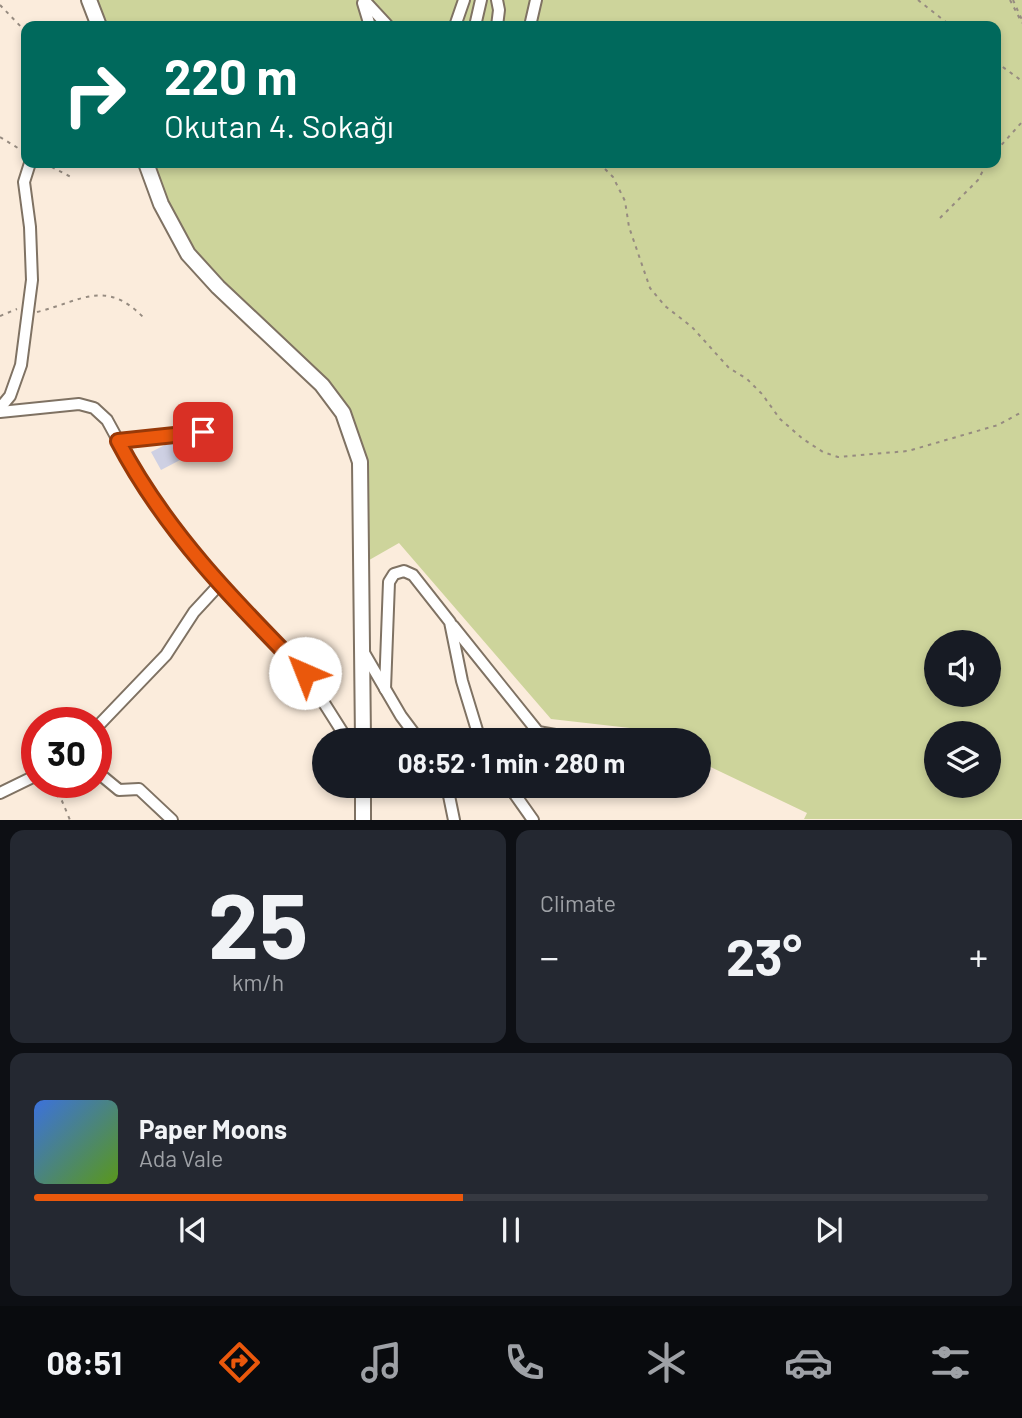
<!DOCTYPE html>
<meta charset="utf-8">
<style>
body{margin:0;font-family:Barlow,sans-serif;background:#242831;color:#f1f3f6;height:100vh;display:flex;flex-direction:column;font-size:26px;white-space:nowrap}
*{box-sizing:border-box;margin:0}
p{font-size:23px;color:#9ea1a6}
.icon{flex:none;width:38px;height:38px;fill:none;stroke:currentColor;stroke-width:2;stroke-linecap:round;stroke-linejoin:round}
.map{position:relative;height:820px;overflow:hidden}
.drawer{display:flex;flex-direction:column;gap:10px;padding:10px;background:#0d0f14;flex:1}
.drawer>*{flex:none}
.top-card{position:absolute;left:21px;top:21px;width:980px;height:147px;border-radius:14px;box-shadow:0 4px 10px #0003;background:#00695c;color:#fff;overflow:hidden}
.buttons{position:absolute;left:924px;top:630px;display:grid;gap:14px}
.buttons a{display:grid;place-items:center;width:77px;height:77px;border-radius:50%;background:#171b24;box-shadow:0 4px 10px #0003;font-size:35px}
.speed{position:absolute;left:21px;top:707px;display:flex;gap:14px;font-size:35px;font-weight:700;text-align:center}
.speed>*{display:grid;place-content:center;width:91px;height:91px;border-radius:50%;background:#171b24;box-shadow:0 4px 10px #0003;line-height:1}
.speed .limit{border:10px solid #d22;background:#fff;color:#111}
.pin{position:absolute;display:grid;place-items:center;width:60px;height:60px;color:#fff;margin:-30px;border-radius:14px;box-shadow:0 4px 10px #0006}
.me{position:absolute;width:77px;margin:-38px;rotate:316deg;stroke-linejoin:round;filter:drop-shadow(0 0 5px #0008)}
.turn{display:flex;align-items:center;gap:24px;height:147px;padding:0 28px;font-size:32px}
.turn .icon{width:91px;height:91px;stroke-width:2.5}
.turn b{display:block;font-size:49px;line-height:60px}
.big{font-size:52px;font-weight:700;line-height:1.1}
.drawer .widget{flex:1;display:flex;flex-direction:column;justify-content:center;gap:10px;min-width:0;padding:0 24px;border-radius:14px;background:#242831}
.drawer .dial{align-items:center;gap:0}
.dial b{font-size:91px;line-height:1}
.song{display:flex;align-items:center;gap:21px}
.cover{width:84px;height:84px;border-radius:10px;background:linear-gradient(135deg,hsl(220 70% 55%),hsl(90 70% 35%))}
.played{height:7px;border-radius:4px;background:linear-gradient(90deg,#ea580c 45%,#363941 45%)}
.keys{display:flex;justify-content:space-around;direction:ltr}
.heat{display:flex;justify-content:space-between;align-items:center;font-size:38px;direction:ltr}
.drawer .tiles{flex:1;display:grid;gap:10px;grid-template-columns:1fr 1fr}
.widget:last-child{grid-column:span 2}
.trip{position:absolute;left:312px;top:728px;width:399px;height:70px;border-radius:35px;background:#171b24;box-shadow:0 4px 10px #0003;font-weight:700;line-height:70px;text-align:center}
.tabs{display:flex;height:112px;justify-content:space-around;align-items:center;background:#090b0e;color:#9ea1a6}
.tabs .icon{width:49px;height:49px}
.tabs .selected{color:#ea580c}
.tabs b{font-size:32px;color:#f1f3f6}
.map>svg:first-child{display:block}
.green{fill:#cdd49b;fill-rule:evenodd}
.building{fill:#ced0e3}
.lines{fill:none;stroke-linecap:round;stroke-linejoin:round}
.minor-casing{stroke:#7f7263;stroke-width:14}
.major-casing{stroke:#7f7263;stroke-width:18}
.path{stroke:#968b80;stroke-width:2;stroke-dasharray:3.5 5;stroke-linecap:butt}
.minor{stroke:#fff;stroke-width:10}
.major{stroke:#fff;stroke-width:14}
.route-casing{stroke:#983908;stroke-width:18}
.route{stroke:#ea580c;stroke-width:12}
</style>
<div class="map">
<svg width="1022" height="820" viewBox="0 0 1022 820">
<rect width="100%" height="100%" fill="#fbecdc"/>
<path class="green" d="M91 0H1022V819H804L807 813 698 761V740H656L630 728 551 719 399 543 364 563 362 467 341 414 200 269 147 163H996V26H99ZM936 642H989V695H936ZM936 733H989V786H936Z"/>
<polygon class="building" points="174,443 182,459 161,470 151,452 167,444"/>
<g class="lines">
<g class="minor-casing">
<g id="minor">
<polyline points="364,0 388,26"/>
<polyline points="363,3 370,26"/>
<polyline points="455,26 464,0"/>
<polyline points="475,26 481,0"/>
<polyline points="497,26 499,10 497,0"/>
<polyline points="530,26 536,0"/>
<polyline points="0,408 10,396 21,365 32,280 30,227 24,182 30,163"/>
<polyline points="0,412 79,404 94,408 107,420 143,486 179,537 219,585 305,673 343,733 352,740"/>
<polyline points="118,441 203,432"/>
<polyline points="453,626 538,732 584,740"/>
<polyline points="363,651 401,716 419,740"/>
<polyline points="385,689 389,582 394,574 404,571 413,575 450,622 462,681 480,740"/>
<polyline points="96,728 166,655 194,612 219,585"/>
<polyline points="96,771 119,790 139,789 172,820"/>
<polyline points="447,786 454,820"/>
<polyline points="509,786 533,820"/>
<polyline points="0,793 37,775"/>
</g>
</g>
<g class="major-casing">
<g id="major">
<polyline points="89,0 99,26"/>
<polyline points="146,163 161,204 188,254 218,287 322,385 343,413 360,462 363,740"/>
<polyline points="363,820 363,786"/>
</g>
</g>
<g class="path">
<polyline points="918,0 951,26"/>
<polyline points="1010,0 1022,23"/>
<polyline points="1013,0 1022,20"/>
<polyline points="0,5 26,32"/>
<polyline points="996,62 1022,81"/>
<polyline points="0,137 26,153"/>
<polyline points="996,151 1022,122"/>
<polyline points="44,163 71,177"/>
<polyline points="599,163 613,177 625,201 629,227 650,288 665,306 692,327 729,368 747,379 762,394 780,419 803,439 823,452 838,457 908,451 998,425 1022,412"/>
<polyline points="940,218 978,180 987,163"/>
<path d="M37 312C82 301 105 278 144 318"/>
<polyline points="0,316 17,309"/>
<polyline points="44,782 62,801 70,820"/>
</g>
<use href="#minor" class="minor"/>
<use href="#major" class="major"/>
</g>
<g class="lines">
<g class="route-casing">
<path id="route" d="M203 432 118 441C165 531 234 601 305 673"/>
</g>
<use href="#route" class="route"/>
</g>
</svg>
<div class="buttons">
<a><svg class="icon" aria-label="sound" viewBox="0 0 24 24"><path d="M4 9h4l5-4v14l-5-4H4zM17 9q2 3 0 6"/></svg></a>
<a><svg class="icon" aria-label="layers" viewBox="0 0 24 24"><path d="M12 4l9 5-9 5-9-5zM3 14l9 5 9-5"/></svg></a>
</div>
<div class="speed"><div class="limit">30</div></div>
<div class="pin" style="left:203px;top:432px;background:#d93025"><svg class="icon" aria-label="arrive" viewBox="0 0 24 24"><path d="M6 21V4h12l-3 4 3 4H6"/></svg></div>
<svg class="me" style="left:305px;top:673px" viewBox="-20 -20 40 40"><circle r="19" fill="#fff"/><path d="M0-13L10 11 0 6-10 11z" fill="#ea580c"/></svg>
<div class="trip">08:52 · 1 min · 280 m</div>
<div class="top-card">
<div class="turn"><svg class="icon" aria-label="right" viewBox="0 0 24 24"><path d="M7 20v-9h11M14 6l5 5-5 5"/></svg><div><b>220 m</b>Okutan 4. Sokağı</div></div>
</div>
</div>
<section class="drawer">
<div class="tiles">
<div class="widget dial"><b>25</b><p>km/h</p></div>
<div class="widget"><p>Climate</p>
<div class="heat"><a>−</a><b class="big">23°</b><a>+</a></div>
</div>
<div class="widget">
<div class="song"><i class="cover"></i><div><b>Paper Moons</b><p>Ada Vale</p></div></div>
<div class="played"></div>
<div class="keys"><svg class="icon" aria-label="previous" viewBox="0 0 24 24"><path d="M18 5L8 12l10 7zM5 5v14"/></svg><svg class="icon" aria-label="pause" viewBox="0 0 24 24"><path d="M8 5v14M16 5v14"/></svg><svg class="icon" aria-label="next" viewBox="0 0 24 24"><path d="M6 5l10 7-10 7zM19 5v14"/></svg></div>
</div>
</div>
</section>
<nav class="tabs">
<b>08:51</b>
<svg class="icon selected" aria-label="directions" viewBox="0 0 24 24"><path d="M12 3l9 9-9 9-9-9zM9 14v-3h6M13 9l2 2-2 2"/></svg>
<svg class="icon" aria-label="music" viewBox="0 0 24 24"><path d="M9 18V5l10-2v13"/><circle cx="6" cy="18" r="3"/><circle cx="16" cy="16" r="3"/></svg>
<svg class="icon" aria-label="phone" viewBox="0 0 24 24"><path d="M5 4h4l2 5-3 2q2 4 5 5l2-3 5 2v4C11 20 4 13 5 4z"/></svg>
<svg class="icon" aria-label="climate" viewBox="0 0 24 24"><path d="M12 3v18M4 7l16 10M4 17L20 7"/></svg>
<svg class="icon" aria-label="car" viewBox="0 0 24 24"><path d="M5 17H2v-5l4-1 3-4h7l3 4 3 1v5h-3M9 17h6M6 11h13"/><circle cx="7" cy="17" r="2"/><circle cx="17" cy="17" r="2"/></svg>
<svg class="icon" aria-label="filters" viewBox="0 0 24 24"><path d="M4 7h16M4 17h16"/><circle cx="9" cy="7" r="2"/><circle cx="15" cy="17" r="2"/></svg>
</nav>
